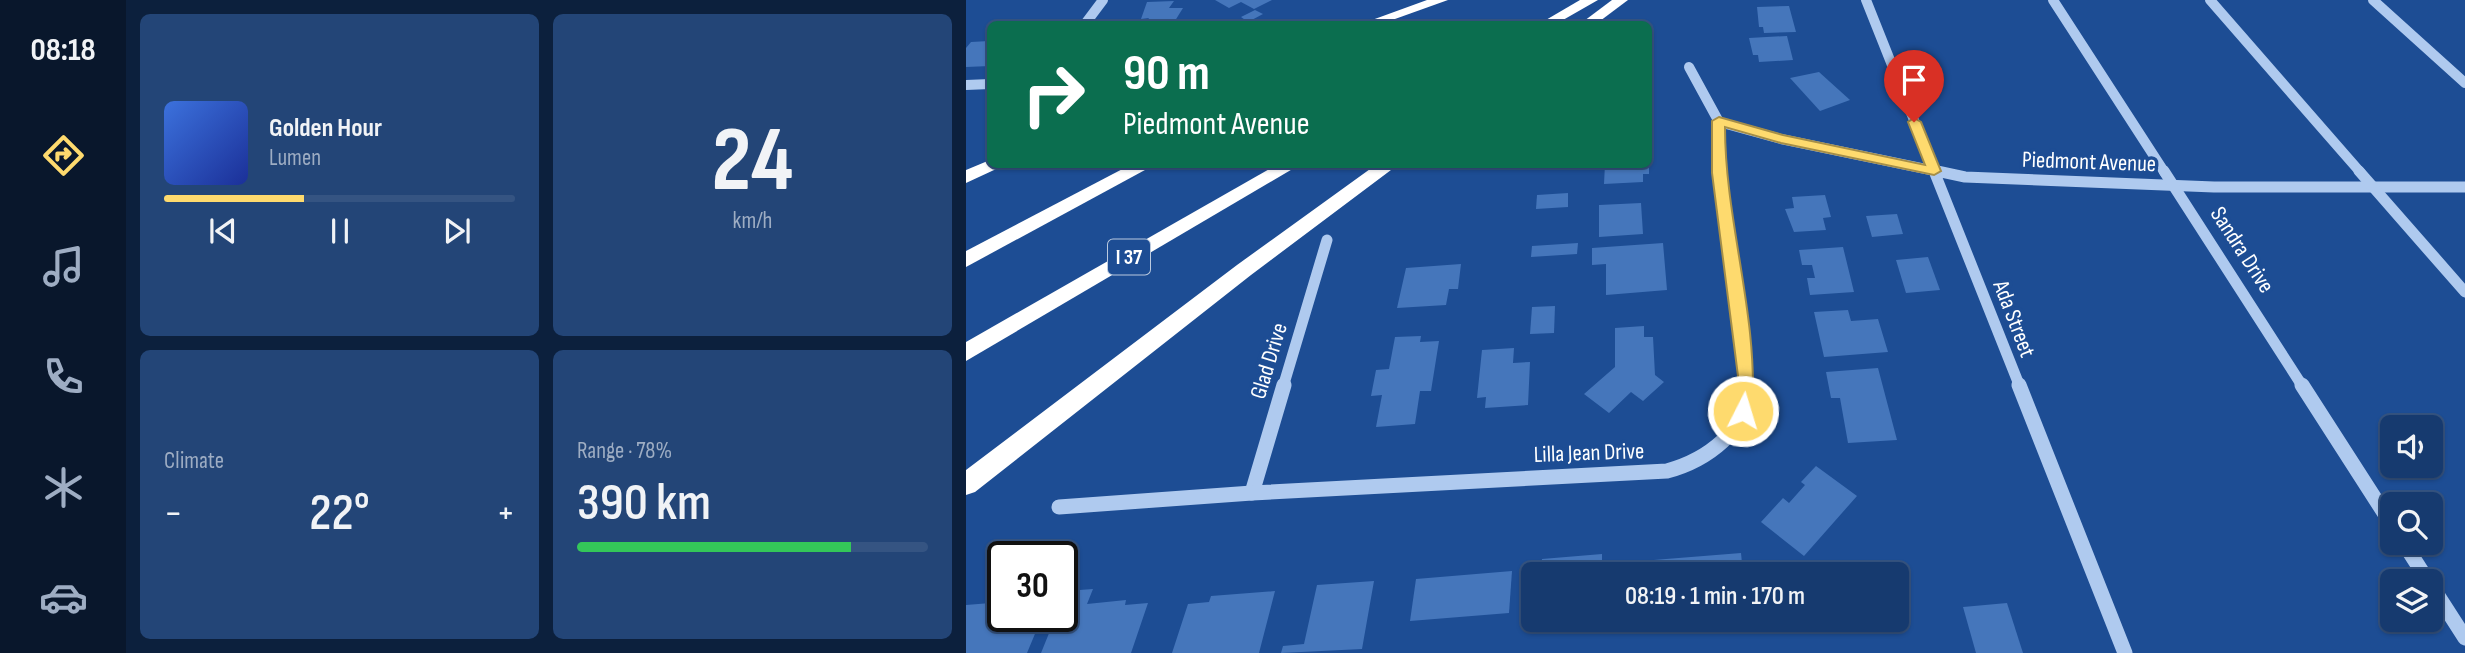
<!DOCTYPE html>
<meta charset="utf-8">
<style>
body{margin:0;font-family:"Sofia Sans Condensed",sans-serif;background:#234577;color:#f1f3f6;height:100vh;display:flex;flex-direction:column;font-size:26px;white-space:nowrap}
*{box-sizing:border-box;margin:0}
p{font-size:23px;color:#9eadc3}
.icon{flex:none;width:38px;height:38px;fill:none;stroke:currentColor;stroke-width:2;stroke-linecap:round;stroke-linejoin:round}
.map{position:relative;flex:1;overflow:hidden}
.drawer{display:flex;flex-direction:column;gap:14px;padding:14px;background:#0c203d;width:840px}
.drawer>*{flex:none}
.top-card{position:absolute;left:21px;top:21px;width:665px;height:147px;border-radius:10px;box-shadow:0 2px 5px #0004,0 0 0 2px #355482;background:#0b6e4f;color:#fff;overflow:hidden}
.controls{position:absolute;left:1414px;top:415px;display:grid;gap:14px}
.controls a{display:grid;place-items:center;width:63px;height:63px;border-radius:10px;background:#163a6f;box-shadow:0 2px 5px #0004,0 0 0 2px #355482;font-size:35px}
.speed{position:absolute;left:21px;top:541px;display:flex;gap:14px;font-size:35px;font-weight:700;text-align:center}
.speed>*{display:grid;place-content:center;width:91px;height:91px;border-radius:50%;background:#163a6f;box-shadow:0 2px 5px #0004,0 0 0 2px #355482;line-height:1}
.speed .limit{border:4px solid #111;border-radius:10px;background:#fff;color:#111}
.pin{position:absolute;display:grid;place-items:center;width:60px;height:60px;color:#fff;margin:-72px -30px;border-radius:50% 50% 50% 0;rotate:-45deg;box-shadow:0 0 7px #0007}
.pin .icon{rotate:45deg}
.me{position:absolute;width:77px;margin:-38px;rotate:5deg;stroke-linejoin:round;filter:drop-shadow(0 0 5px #0008)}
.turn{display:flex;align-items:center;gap:24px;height:147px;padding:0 21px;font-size:32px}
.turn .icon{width:91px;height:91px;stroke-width:2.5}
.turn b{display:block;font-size:49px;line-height:60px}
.big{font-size:52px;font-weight:600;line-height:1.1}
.drawer .widget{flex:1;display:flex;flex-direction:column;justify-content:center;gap:10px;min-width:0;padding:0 24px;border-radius:10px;background:#234577}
.drawer .dial{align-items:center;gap:0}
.dial b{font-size:91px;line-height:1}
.song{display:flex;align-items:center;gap:21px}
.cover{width:84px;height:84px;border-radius:10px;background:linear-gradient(135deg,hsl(220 70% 55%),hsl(230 70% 35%))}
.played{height:7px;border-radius:4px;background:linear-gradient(90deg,#feda6e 40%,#355482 40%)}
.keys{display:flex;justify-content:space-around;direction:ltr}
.heat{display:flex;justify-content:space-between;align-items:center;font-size:38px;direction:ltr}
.charge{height:10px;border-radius:5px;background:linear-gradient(90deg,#34c759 78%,#355482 0)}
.drawer .tiles{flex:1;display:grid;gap:14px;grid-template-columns:repeat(2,1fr)}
.trip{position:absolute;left:555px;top:562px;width:388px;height:70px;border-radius:10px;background:#163a6f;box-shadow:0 2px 5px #0004,0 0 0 2px #355482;font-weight:600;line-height:70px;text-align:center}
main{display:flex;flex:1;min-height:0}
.menu{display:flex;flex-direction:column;width:126px;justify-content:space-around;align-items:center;background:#09172c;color:#9eadc3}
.menu .icon{width:49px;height:49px}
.menu .selected{color:#feda6e}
.menu b{font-size:32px;color:#f1f3f6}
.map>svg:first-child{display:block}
.building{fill:#4576bb}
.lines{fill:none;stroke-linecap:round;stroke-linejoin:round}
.minor-far2{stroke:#afcaef;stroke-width:10}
.minor-far1{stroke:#afcaef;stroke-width:11}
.minor{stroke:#afcaef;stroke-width:15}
.highway{fill:#fff;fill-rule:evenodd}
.route{fill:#feda6e;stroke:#a58e48;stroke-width:2}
.labels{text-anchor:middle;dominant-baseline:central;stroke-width:7;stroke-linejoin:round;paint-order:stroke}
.shield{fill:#1d4d94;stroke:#bbcadf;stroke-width:2}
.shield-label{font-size:21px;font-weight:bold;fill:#fff}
.street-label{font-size:23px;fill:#fff;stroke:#1d4d94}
</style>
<main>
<nav class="menu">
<b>08:18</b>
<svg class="icon selected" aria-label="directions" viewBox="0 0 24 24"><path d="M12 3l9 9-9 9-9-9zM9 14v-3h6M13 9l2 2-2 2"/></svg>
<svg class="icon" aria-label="music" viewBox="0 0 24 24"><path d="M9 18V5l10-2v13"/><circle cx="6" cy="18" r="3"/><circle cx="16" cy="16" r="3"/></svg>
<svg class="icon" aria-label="phone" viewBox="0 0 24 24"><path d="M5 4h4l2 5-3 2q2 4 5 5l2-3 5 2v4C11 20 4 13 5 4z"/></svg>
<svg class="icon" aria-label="climate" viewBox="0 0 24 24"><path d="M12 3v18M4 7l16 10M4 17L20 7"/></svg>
<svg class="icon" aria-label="car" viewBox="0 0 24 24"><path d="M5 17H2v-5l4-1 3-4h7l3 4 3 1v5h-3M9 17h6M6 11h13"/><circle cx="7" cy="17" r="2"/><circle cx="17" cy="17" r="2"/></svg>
</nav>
<section class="drawer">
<div class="tiles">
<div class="widget">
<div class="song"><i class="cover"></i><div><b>Golden Hour</b><p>Lumen</p></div></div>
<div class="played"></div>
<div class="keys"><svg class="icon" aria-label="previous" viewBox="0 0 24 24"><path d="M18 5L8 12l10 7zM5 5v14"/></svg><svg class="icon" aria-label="pause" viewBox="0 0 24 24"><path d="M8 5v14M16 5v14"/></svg><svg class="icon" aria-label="next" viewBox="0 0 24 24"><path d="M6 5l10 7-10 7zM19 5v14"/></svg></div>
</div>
<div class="widget dial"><b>24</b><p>km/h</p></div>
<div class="widget"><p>Climate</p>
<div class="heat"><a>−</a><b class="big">22°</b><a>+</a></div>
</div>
<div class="widget"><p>Range · 78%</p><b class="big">390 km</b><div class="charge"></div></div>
</div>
</section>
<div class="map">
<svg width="1499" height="653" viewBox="0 0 1499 653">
<rect width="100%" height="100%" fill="#1d4d94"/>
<g class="building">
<polygon points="249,0 306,0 288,9 275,2 263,8"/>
<polygon points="208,1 203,8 217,8 207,24 179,24 183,18 175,19 181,2"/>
<polygon points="823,6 830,32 798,33 797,27 793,27 791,7"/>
<polygon points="289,10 297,14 282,22 275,17"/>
<polygon points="821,36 827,60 793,62 792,55 787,55 783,38"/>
<polygon points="23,41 20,44 24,43 24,66 0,67 0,48 5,42"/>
<polygon points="853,72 884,100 854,111 824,78"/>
<polygon points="639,164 683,164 683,174 677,174 677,182 638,184"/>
<polygon points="602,193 602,207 570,209 571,195"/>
<polygon points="859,195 865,217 857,218 860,230 828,232 819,209 828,208 826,197"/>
<polygon points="675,203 677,234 633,237 633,205"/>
<polygon points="931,214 937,234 906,237 900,216"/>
<polygon points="612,243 611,254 565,257 566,246"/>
<polygon points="697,243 701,290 640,295 640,264 626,265 626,248"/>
<polygon points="877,247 888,292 844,295 841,278 849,278 846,265 836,265 833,250"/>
<polygon points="962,257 974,290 940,293 930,260"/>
<polygon points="495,264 492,289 483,289 480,305 431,308 440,268"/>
<polygon points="589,306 588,333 564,334 566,307"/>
<polygon points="882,310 885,321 912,319 922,352 858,357 848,312"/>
<polygon points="678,326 678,337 687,337 689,375 698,382 677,401 665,392 643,413 618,394 649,367 649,328"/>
<polygon points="455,336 454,342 473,341 465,391 454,391 449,424 410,427 416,395 405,396 410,370 423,369 429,337"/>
<polygon points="548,348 547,363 564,362 562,405 519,408 520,397 511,398 516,350"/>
<polygon points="912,368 931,440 882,443 874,398 865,398 860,372"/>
<polygon points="850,466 891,496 838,556 795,522 817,498 823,503 839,485 835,482"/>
<polygon points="775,553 777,574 676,574 675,561"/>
<polygon points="636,554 636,561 656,560 656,574 575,574 576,559"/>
<polygon points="546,571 543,613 444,621 450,579"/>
<polygon points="408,581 396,649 315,653 317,646 338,644 351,585"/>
<polygon points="127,589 121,604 160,600 159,605 182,603 165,653 75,653 90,616 96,616 100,591"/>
<polygon points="309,591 293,653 206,653 222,604 243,602 245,596"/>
<polygon points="37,602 37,616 68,616 62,630 71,629 61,653 0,653 0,605"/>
<polygon points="1041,603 1057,653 1010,653 997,607"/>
</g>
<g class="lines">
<g class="minor-far2">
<polyline points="900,0 969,173"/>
<polyline points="1087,0 1199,173"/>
<polyline points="1244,0 1395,173"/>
<polyline points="1407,0 1499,83"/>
<polyline points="119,24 137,0"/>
<polyline points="723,67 753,122 753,173"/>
<polyline points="0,85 24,84"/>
<polyline points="753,122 815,139 979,173"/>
</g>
<g class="minor-far1">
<polyline points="753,171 780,387"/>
<polyline points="968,171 1054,387"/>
<polyline points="971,171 999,177 1248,187 1499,187"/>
<polyline points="1198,171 1337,387"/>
<polyline points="1393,171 1499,292"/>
<polyline points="317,387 361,240"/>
</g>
<g class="minor">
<polyline points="1053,385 1159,653"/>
<polyline points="1336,385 1426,525"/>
<polyline points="286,493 318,385"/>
<path d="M93 507 286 493 701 471C738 461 786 430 780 385"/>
<polyline points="1437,542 1462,581"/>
<polyline points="1465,585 1499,638"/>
</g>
<g class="highway">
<polygon points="461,0 482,0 415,24 395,24"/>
<polygon points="614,0 632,0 590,24 573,24"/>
<polygon points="646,0 662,0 630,24 614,24"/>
<polygon points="24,160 24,164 41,164 0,183 0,170"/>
<polygon points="166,164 190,164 0,267 0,251"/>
<polygon points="312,164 335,164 0,361 0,342"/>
<polygon points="411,164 433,164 285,275 9,492 0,495 0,470 271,265"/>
</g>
</g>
<path class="route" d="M753 117 817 135 959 165 942 122 948 118 955 122 975 171 968 175 815 143 759 127C759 222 793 317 786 411L777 418 768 411 772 376 746 173V121Z"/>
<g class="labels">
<rect class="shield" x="142" y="239.5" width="42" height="35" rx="5"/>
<g class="shield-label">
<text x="163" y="257">I 37</text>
</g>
<g class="street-label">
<text transform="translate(1123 162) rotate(2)">Piedmont Avenue</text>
<text transform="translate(1276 250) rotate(57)">Sandra Drive</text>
<text transform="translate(1048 319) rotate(69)">Ada Street</text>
<text transform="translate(303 361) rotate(-73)">Glad Drive</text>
<text transform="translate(623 453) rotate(-2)">Lilla Jean Drive</text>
</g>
</g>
</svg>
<div class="controls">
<a><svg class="icon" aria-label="sound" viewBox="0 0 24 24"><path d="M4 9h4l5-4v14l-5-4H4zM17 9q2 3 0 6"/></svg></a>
<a><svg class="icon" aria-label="search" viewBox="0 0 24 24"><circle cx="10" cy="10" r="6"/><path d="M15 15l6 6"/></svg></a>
<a><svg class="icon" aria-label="layers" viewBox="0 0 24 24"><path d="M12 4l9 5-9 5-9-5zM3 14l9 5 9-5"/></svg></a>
</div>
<div class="speed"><div class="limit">30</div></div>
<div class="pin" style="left:948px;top:122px;background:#d93025"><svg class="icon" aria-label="arrive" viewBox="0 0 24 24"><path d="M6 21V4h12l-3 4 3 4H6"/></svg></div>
<svg class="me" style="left:777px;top:411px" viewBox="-20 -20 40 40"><circle r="17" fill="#feda6e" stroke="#fff" stroke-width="3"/><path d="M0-11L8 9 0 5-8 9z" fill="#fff"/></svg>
<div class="trip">08:19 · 1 min · 170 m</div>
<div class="top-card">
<div class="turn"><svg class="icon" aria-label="right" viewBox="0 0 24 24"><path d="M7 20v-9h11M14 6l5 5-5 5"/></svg><div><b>90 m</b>Piedmont Avenue</div></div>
</div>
</div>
</main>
